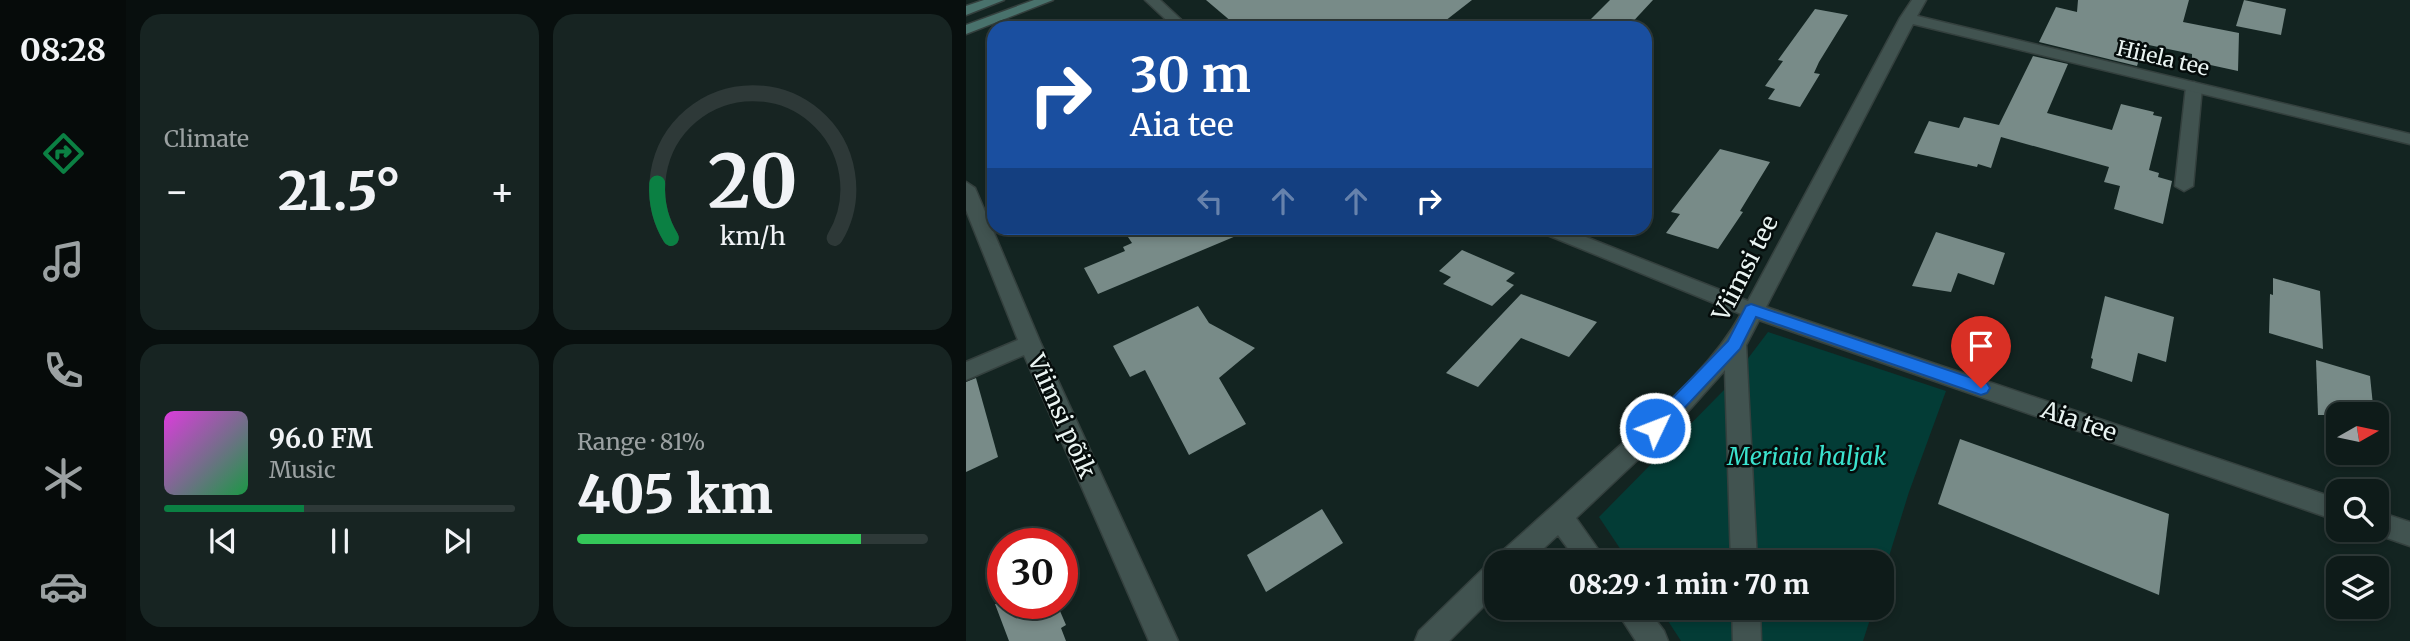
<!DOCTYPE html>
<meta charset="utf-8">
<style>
body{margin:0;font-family:Merriweather,serif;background:#172422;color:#f1f3f6;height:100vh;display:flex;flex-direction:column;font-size:26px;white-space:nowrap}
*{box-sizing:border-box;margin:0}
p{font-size:23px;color:#9ba1a2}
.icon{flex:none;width:38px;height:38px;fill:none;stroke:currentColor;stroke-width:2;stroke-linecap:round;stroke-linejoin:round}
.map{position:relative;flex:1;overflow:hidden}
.panel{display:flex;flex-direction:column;gap:14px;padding:14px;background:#080f0e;width:840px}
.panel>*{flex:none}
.hud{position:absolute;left:21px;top:21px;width:665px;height:214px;border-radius:21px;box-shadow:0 4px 10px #0003,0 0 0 2px #2e3938;background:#1a4fa0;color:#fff;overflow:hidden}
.needle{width:46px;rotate:81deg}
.buttons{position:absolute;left:1360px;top:402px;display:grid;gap:14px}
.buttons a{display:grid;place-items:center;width:63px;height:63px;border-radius:14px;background:#0e1b19;box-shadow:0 4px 10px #0003,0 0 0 2px #2e3938;font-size:35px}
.speed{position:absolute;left:21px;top:528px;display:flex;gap:14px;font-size:35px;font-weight:700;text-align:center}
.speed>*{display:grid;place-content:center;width:91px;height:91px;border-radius:50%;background:#0e1b19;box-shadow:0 4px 10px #0003,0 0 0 2px #2e3938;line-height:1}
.speed .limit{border:10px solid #d22;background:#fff;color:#111}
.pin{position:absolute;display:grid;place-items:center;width:60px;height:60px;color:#fff;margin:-72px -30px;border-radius:50% 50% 50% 0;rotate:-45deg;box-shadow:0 0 7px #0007}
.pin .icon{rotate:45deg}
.me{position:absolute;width:77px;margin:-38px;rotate:47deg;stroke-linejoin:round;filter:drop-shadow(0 0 5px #0008)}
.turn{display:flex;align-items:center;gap:24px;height:147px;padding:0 28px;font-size:32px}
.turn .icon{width:91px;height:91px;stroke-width:2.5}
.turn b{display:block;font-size:49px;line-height:60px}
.lanes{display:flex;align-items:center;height:66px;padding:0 28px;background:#0003;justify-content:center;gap:35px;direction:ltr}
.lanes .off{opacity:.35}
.big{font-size:52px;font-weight:800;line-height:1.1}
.panel .card{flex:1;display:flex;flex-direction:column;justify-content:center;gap:10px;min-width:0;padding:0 24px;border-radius:21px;background:#172422}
.panel .dial{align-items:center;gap:0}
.dial svg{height:182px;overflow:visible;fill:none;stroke:#2e3938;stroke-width:7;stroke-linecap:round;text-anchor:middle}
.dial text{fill:#f1f3f6;stroke:none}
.song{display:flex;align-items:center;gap:21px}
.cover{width:84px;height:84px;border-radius:10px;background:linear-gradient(135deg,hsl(300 70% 55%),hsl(140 70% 35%))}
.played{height:7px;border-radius:4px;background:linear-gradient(90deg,#0b8043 40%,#2e3938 40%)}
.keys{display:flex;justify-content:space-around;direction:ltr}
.heat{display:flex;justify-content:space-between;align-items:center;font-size:38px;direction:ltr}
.charge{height:10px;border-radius:5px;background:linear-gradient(90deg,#34c759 81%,#2e3938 0)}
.panel .tiles{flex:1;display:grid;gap:14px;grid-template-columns:repeat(2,1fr)}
.trip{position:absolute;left:518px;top:550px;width:410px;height:70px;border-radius:21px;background:#0e1b19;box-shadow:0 4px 10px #0003,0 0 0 2px #2e3938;font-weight:800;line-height:70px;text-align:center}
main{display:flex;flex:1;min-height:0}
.tabs{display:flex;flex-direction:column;width:126px;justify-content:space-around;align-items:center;background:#060b0a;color:#9ba1a2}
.tabs .icon{width:49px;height:49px}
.tabs .active{color:#0b8043}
.tabs b{font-size:32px;color:#f1f3f6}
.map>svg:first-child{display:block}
.green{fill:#033c36}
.building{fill:#788b88}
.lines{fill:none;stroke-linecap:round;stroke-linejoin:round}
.service-casing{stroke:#34403e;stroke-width:3}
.minor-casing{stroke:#34403e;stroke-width:3}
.secondary-casing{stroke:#34403e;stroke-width:3}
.service{fill:#415350;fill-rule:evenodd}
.minor{fill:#415350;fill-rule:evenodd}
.secondary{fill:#49726c;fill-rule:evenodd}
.route{fill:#1a73e8;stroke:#114b97;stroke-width:2}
.labels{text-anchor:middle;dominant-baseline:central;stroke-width:5;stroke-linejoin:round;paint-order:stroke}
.far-street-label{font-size:21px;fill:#eaf4f2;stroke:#050c0b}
.street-label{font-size:24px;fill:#eaf4f2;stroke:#050c0b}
.park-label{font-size:24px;font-style:italic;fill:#3be2ce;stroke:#050c0b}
</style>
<main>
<nav class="tabs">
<b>08:28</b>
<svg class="icon active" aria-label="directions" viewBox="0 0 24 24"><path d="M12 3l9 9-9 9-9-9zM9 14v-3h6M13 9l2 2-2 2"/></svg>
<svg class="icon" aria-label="music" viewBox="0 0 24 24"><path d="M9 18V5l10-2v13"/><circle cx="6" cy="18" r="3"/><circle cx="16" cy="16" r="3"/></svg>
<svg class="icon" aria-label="phone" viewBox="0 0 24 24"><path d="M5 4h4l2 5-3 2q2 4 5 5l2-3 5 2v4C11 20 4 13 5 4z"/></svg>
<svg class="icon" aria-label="climate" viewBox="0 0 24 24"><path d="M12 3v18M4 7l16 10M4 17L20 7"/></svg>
<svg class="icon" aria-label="car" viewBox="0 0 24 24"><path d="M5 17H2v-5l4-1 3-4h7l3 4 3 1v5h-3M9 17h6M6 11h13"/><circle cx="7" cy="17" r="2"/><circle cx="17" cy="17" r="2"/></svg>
</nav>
<section class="panel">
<div class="tiles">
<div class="card"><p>Climate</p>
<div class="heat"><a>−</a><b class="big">21.5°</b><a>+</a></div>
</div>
<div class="card dial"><svg viewBox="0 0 100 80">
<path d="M14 69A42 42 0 1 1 86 69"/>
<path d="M14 69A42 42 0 0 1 8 45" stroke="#0b8043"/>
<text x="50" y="56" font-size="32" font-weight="700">20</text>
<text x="50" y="72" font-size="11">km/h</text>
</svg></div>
<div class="card">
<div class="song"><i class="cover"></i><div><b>96.0 FM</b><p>Music</p></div></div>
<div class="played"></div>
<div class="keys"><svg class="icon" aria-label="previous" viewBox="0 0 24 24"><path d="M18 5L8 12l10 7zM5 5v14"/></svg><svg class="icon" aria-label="pause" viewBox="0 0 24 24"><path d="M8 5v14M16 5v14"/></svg><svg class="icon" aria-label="next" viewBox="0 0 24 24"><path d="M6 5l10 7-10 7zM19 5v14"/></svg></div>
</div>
<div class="card"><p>Range · 81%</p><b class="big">405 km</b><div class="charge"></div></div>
</div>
</section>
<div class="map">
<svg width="1444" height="641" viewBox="0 0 1444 641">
<rect width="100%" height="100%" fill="#132421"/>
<g class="green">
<polygon points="802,332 980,391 943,492 915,582 915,562 663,562 633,517 758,390"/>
<polygon points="693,607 908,607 897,641 715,641"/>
</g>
<g class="building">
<polygon points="240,0 506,0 470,28 273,28"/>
<polygon points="644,0 687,0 661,28 616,28"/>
<polygon points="1112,0 1223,0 1217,22 1273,33 1272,71 1226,61 1226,54 1178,44 1171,66 1073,42 1090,7 1111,12"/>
<polygon points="1278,0 1320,9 1315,35 1270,26"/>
<polygon points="849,9 882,15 853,62 848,73 854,74 834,107 802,99 809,89 799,86 817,61 812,60"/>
<polygon points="1067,56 1102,64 1081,113 1146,130 1155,104 1188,112 1187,115 1196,117 1183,170 1193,173 1192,177 1206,181 1197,224 1148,209 1154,186 1138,182 1143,167 1035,137 1025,168 1012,164 1011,167 948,153 963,121 993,128 998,117 1033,125"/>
<polygon points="754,149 804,162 774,211 777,212 752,249 700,233 714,214 705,212"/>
<polygon points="156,228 289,228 132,294 118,268 159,251 157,247 166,243"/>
<polygon points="970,232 1039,253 1028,285 992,273 985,292 946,286"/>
<polygon points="496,250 549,273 540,281 548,285 526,306 477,284 485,277 473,271"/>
<polygon points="1307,278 1354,291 1357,349 1303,333 1304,294 1307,295"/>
<polygon points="555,294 631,322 603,357 555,338 512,387 480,373"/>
<polygon points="1139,296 1208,317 1200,362 1172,353 1166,382 1125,368 1127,359 1125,358"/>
<polygon points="232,306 243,323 289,348 253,378 280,424 223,455 179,370 164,377 147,346"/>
<polygon points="1350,360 1404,376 1408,415 1352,415"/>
<polygon points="10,378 32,457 0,472 0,382"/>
<polygon points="994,439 1203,514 1193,595 972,504"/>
<polygon points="356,509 377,543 300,592 281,555"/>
<polygon points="29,604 91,604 100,625 95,628 100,641 43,641"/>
</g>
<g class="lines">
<g class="service-casing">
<polygon id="service" points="1228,82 1236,87 1227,186 1218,191 1209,186 1220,87"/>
</g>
<g class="minor-casing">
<g id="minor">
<polygon points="179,0 194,0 224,28 209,28"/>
<path d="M946 0H960L951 16 1444 134V144L947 24 800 307 1372 499V521L793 320 780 345 791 562H765L759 370 717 417 610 518 641 562H612L592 535 563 562H531L534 553C576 516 615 480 657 443 699 405 747 365 775 314L574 232 572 228H597L782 301 934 18Z"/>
<polygon points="0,182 9,188 75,344 212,641 183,641 58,355 0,380 0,362 52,340 0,210"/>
<polygon points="1410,511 1444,522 1444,546 1401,531 1410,530"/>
<polygon points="530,562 530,594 483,641 449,641 453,631 520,566"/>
<polygon points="648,607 680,607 698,631 702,641 670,641"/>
<polygon points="766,607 794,607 795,641 767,641"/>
</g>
</g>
<g class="secondary-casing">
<g id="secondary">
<polygon points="18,0 38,0 0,15 0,6"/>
<polygon points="68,0 87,0 0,34 0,25"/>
</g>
</g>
<use href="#service" class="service"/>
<use href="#minor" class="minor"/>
<use href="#secondary" class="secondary"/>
</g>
<polygon class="route" points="785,304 1021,383 1024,388 1021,393 1015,395 790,317 774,349 695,433 689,435 683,433 680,428 683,422 762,341 780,306"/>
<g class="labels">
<g class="far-street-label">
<text transform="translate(1197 58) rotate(13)">Hiiela tee</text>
</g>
<g class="street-label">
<text transform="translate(779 268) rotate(-63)">Viimsi tee</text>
<text transform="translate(96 416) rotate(66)">Viimsi põik</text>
<text transform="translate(1113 421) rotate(19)">Aia tee</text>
</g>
<g class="park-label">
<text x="841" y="456">Meriaia haljak</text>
</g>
</g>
</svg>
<div class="buttons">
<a><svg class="needle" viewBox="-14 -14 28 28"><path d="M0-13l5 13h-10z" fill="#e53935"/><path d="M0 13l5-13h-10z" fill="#9ba1a2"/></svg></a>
<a><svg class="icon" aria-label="search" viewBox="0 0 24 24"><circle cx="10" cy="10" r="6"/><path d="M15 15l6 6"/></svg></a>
<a><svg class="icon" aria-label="layers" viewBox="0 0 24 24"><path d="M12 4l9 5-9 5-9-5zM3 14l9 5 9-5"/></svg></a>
</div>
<div class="speed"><div class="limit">30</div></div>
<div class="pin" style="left:1015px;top:388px;background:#d93025"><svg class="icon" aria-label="arrive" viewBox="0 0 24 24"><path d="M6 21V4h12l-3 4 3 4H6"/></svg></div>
<svg class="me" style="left:689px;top:428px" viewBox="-20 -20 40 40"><circle r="17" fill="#1a73e8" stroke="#fff" stroke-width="3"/><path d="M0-11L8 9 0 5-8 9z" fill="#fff"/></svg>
<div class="trip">08:29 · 1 min · 70 m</div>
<div class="hud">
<div class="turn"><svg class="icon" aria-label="right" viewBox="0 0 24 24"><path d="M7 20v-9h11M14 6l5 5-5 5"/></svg><div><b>30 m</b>Aia tee</div></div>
<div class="lanes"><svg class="icon off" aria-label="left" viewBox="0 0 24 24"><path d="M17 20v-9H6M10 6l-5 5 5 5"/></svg><svg class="icon off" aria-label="ahead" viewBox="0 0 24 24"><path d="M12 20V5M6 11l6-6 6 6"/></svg><svg class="icon off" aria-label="ahead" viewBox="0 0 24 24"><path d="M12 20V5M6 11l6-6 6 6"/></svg><svg class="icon" aria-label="right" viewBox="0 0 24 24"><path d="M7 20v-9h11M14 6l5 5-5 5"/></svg></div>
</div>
</div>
</main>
